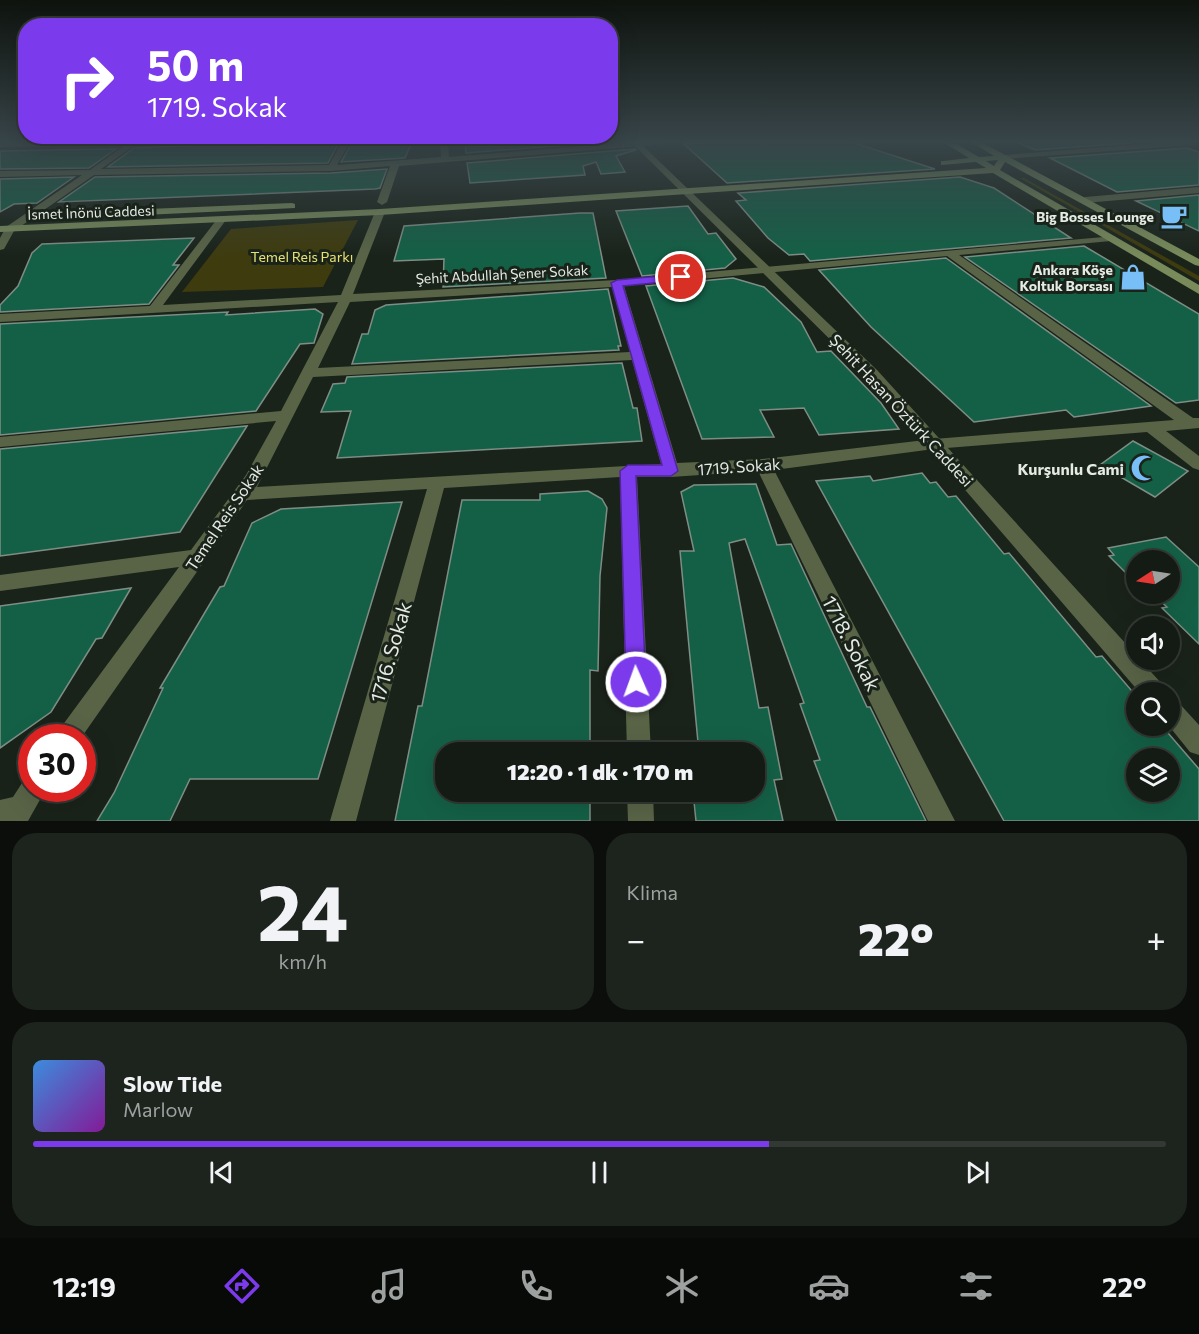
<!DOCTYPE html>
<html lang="tr">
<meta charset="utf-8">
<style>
body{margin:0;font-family:Commissioner,sans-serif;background:#1d231d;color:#f1f3f6;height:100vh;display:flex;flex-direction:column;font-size:22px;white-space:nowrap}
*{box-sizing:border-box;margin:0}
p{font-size:20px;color:#9da1a0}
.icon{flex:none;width:33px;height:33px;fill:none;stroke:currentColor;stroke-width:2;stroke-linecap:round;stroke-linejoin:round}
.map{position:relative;height:821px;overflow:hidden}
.drawer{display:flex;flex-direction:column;gap:12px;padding:12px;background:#0b0e0b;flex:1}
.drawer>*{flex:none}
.hud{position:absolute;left:18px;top:18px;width:600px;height:126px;border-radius:24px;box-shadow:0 6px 24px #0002,0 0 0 2px #333834;background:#7c3aed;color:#fff;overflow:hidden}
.needle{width:39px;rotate:258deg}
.buttons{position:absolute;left:1126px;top:550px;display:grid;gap:12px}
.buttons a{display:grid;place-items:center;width:54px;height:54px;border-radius:50%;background:#141a14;box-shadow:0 6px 24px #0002,0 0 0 2px #333834;font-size:30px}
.speed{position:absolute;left:18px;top:724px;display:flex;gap:12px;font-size:30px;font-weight:700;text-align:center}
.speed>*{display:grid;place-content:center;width:78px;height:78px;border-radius:50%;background:#141a14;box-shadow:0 6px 24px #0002,0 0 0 2px #333834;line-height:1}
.speed .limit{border:9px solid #d22;background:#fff;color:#111}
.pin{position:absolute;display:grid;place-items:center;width:51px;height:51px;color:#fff;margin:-26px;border:3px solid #fff;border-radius:50%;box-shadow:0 2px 6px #0007}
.me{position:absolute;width:66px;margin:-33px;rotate:358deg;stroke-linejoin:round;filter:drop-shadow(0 0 4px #0008)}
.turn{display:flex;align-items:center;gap:21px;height:126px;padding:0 30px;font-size:27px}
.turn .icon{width:78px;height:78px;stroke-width:2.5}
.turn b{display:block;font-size:42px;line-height:51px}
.big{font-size:45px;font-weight:800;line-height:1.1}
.drawer .card{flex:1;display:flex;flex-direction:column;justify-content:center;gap:9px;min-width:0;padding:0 21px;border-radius:24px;background:#1d231d}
.drawer .dial{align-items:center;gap:0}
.dial b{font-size:78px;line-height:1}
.song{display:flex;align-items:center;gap:18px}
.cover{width:72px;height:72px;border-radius:9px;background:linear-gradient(135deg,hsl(210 70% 55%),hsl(290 70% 35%))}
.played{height:6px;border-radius:3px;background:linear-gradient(90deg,#7c3aed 65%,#333834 65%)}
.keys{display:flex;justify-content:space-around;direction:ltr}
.heat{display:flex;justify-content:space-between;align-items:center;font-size:33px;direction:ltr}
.drawer .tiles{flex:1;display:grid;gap:12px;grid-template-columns:1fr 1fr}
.card:last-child{grid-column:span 2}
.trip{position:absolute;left:435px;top:742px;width:330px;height:60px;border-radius:24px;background:#141a14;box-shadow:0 6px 24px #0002,0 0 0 2px #333834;font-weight:800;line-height:60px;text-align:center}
.dock{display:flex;height:96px;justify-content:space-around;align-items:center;background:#080a08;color:#9da1a0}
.dock .icon{width:42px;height:42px}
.dock .selected{color:#7c3aed}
.dock b{font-size:27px;color:#f1f3f6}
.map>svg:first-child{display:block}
.green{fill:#3e3b0e}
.building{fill:#146046;stroke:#7e8e86;stroke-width:1.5;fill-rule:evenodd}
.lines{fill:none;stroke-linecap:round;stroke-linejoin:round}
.minor{fill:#596447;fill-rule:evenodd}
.tertiary{fill:#596447;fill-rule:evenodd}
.secondary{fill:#798b5b;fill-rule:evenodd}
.route{fill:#7c3aed;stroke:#51269a;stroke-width:1.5}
.labels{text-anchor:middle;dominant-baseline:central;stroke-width:6;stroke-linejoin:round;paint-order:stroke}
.far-street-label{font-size:14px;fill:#e4eae4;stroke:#1a231a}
.far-poi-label{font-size:14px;font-weight:bold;fill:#e4eae4;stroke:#1a231a;text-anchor:end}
.far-park-label{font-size:14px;fill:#e8e070;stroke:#1a231a}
.street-label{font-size:16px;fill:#e4eae4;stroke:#1a231a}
.poi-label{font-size:16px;font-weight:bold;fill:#e4eae4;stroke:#1a231a;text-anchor:end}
.near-street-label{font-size:20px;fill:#e4eae4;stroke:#1a231a}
</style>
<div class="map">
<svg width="1199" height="821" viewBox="0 0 1199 821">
<rect width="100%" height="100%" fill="#1a231a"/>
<g class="green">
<polygon points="1020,178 1024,178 1199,276 1199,281"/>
<polygon points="358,220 323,287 182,292 231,229"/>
</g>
<g class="building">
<polygon points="412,142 405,158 341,162 352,143"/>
<polygon points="465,142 607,142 466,153"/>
<polygon points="710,142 851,142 935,169 727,183 684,144"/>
<polygon points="1017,142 1128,142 1130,143 1035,150"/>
<polygon points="259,143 257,146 338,144 328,163 108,167 134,148"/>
<polygon points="1187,148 1199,152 1199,185 1117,192 1050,158"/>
<polygon points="116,149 89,168 0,169 0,151"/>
<polygon points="635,149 636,150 616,156 625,172 601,174 596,162 583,166 585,175 470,183 467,163"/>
<polygon points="387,169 380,188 375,189 59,202 95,177 331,173"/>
<polygon points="74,177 37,203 14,204 0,212 0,179"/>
<polygon points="960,177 994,188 1071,238 810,261 804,254 789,255 768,238 736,201 746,200 738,193"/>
<polygon points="1199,195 1199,231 1136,201"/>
<polygon points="688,206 708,234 716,233 736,259 725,268 642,276 616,211"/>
<polygon points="580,213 593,213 606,278 443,287 444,259 394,261 404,226"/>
<polygon points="194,238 173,265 179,265 149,304 0,312 0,305 18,286 32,253 42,244"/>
<polygon points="1084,246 1199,314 1199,400 1176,403 965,257"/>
<polygon points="946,258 1151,406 1074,417 1066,410 974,422 871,327 819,270"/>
<polygon points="733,278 764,287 801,322 817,352 831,351 881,403 899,429 819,435 804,408 760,410 774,437 702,439 646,286"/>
<polygon points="608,289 621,346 618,346 619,350 352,364 362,334 368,334 375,310 386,305"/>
<polygon points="315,309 323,314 314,343 300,344 256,411 0,435 0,324 228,312 226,315"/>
<polygon points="622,363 633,408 637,408 642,441 337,458 351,411 321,412 333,384 345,383 347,377"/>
<polygon points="247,426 180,532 0,556 0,449"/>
<polygon points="1133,441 1188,471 1155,497 1100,465"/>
<path d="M922 473 930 483 936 482 948 497 956 496 1004 554 1009 553 1096 657 1102 656 1137 697V726H1162L1199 769V821H1004L816 481 870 476 873 481ZM1137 759H1170V792H1137Z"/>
<polygon points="756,484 777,545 791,544 867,707 870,707 926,821 837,821 814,761 820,760 800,704 804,703 745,539 729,543 759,708 768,707 782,779 774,780 783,821 696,821 693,792 754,792 754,753 699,753 680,551 694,551 681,492 694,485"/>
<polygon points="588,491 602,499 607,508 600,576 598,671 590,670 590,753 446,753 446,792 590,792 590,821 395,821 418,706 422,706 462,500 540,500 540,494"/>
<polygon points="402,502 318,779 190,779 170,821 97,821 114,793 163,688 160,688 220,587 224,586 252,523 281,509"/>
<polygon points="1166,537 1199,567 1199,644 1162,608 1167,607 1153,594 1170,594 1170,561 1137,561 1137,578 1133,574 1128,575 1109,556 1114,555 1108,548"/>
<polygon points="131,588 102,638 96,639 51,712 0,748 0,606"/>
</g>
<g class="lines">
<g class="minor">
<polygon points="139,142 101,169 329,165 342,142 350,142 337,165 441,157 440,142 448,142 449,157 636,142 670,142 666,144 399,166 387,202 382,205 377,202 390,166 331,171 94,175 14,231 4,249 0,250 0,238 6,227 82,175 0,177 0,171 90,170 125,145 0,147 0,143"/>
<polygon points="1173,142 1195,143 1191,145 1004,159 1000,157 1004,155"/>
<polygon points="1199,187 1199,193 1085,203 1080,200 1085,197"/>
<path d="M380 209 385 212 353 294 617 280 1115 236V240L1111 241 959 255 1193 418H1199V428L1166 431 1199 456V470L1193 468 1147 432 934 449 774 470 955 821H928L758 471 671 477H637L651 753H627L620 477 444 488 356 821H330L427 489 247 500 81 738H55L59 730 179 567 0 591V575L191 550 246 475 276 421 0 447V437L281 411 338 302 0 322V314L150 306 218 218 221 217 226 220 163 305 341 295 375 212ZM947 256 1174 420 934 439 763 459 677 463 624 286ZM612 287 630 352 318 368 350 302ZM632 360 661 464 257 487 313 377Z"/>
<polygon points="32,777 32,789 46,789 28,821 0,821 0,800 13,797 24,780"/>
<polygon points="627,792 653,792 654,821 628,821"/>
</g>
<g class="tertiary">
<polygon points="631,142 639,142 877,370 1137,656 1137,660 1140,660 1163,685 1166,693 1140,693 867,376"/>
<polygon points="1170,698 1178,702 1199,725 1199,755 1190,752 1169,726"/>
</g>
<g class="secondary">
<path d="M943 142H953L979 157 994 156 971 142H981L1199 259V266L1195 265 1005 162 1000 170 1199 285V294L993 173 380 215 0 232V226L380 209 986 168 976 162 941 165V161H944L969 158ZM998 160 994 166 986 161Z"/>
<polygon points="292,203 295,204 295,208 100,217 95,214 100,211"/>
</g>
</g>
<linearGradient id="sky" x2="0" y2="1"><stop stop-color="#0e130e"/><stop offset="0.55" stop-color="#384549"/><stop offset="1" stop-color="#384549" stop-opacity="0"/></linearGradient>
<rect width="1199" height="257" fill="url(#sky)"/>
<polygon class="route" points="681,274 686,277 685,280 623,286 678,471 671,476 636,476 646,682 643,689 636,692 629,689 626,682 620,471 628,465 662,465 611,283 617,280"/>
<defs>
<g id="cafe-bare" transform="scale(2.07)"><path d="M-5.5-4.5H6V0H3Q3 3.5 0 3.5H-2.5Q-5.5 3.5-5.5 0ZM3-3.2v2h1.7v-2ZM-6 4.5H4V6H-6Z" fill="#78bff8" stroke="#1a231a" stroke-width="2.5" paint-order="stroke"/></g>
<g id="shop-bare" transform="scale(2.07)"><path d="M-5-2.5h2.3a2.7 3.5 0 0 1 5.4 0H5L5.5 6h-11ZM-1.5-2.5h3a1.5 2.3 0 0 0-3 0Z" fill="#78bff8" stroke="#1a231a" stroke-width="2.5" paint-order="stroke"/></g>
<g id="mosque-bare" transform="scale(2.07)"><path d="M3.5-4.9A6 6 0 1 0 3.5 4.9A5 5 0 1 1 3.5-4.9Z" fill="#78bff8" stroke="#1a231a" stroke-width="2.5" paint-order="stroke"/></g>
</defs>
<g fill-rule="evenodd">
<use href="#cafe-bare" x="1174" y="216"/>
<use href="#shop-bare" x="1133" y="277"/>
<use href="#mosque-bare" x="1144" y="468"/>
</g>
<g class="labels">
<g class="far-street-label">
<text transform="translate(91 212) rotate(-2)">İsmet İnönü Caddesi</text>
<text transform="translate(502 274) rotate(-3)">Şehit Abdullah Şener Sokak</text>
</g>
<g class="far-poi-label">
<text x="1154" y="216">Big Bosses Lounge</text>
<text x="1113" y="269">Ankara Köşe<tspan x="1113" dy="16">Koltuk Borsası</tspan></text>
</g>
<g class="far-park-label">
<text x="302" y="256">Temel Reis Parkı</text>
</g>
<g class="street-label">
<text transform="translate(902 410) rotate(47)">Şehit Hasan Öztürk Caddesi</text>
<text transform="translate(739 466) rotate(-4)">1719. Sokak</text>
<text transform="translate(224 517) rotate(-56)">Temel Reis Sokak</text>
</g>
<g class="poi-label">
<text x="1124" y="468">Kurşunlu Cami</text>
</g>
<g class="near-street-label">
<text transform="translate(852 643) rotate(63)">1718. Sokak</text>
<text transform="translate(390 652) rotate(-74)">1716. Sokak</text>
</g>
</g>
</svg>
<div class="buttons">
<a><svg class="needle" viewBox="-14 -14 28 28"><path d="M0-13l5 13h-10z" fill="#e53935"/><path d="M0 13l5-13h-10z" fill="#9da1a0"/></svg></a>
<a><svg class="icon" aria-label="sound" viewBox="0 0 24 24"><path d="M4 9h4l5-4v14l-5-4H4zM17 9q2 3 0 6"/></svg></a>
<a><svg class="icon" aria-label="search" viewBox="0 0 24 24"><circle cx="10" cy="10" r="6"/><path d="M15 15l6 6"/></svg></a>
<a><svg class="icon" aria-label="layers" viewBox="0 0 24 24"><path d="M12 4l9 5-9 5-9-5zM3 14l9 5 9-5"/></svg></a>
</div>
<div class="speed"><div class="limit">30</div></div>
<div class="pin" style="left:681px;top:277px;background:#d93025"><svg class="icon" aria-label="arrive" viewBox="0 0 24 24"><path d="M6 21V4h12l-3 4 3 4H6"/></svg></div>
<svg class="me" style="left:636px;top:682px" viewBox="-20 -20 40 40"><circle r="17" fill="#7c3aed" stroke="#fff" stroke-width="3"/><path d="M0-11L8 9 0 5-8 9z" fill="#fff"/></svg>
<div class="trip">12:20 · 1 dk · 170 m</div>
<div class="hud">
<div class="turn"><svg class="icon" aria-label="right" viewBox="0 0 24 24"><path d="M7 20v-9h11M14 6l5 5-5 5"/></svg><div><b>50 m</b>1719. Sokak</div></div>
</div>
</div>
<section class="drawer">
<div class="tiles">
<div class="card dial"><b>24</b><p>km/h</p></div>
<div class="card"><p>Klima</p>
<div class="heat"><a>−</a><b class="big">22°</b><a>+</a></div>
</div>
<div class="card">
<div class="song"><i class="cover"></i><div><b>Slow Tide</b><p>Marlow</p></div></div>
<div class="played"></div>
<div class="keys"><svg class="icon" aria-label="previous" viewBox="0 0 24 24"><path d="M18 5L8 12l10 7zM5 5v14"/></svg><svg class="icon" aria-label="pause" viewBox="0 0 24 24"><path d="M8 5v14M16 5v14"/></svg><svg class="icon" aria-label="next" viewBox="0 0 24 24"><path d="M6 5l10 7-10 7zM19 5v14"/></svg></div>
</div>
</div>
</section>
<nav class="dock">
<b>12:19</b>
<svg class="icon selected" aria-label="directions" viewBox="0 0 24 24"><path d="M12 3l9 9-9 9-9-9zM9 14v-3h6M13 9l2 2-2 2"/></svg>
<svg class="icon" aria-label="music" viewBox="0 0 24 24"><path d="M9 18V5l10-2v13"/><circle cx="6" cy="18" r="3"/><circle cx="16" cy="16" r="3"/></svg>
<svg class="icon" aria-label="phone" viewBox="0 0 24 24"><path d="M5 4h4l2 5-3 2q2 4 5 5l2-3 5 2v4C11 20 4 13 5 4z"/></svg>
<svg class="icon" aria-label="climate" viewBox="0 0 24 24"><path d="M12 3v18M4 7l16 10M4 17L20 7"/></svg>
<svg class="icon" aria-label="car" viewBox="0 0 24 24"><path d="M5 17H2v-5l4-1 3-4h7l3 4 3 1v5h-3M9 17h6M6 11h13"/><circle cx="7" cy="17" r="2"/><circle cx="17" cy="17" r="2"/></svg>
<svg class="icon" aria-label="filters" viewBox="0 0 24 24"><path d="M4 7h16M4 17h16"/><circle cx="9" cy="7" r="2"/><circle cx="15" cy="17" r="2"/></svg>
<b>22°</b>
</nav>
